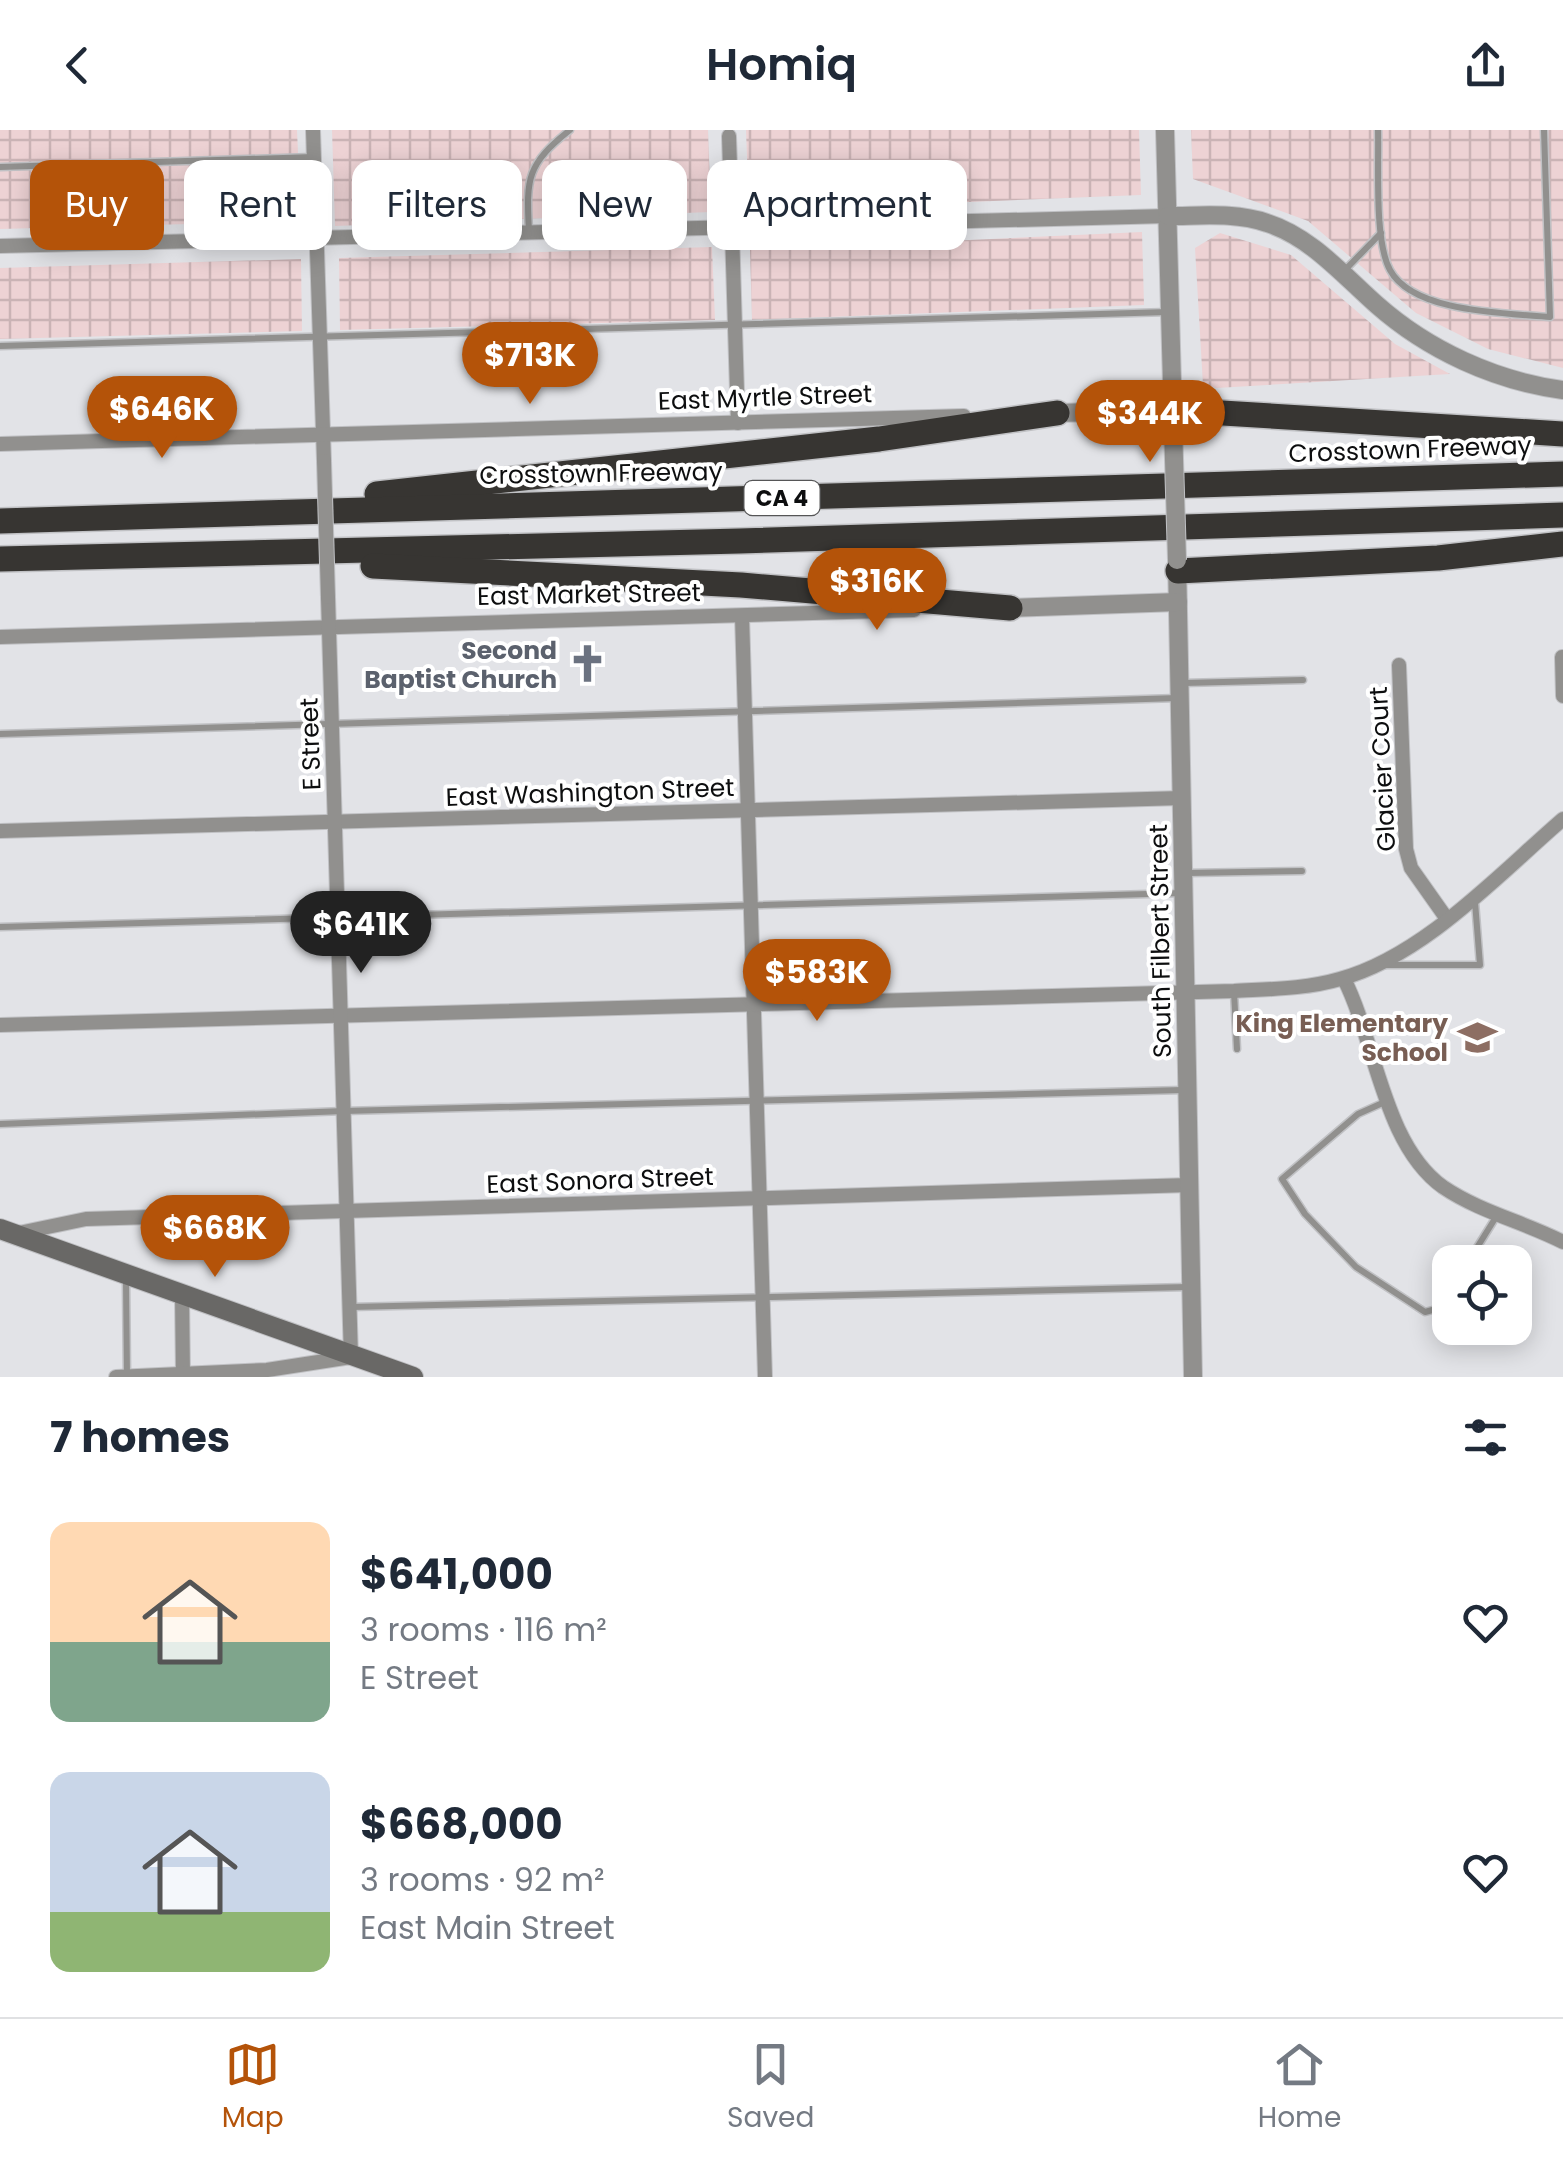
<!DOCTYPE html>
<html lang="en">
<head>
<meta charset="utf-8">
<style>
  body { margin:0; font-family:Poppins,sans-serif; background:#f6f6f7; color:#1f2937; height:100vh; display:flex; flex-direction:column; font-size:38px; white-space:nowrap }
  * { box-sizing:border-box; margin:0 }
  p { font-size:32px; color:#747a83 }
  .icon { flex:none; width:55px; height:55px; fill:none; stroke:currentColor; stroke-width:2; stroke-linecap:round; stroke-linejoin:round }
  .map { position:relative; height:1247px; overflow:hidden }
  .panel { display:flex; flex-direction:column; background:#fff; flex:1 }
  .panel>* { flex:none }
  .guide { position:absolute; left:30px; top:30px; width:1000px; height:90px; display:flex; gap:20px }
  .fabs { position:absolute; left:1432px; top:1115px; display:grid; gap:20px }
  .fabs a { display:grid; place-items:center; width:100px; height:100px; border-radius:20px; background:#fff; box-shadow:0 5px 25px #0003; font-size:50px }
  .price { position:absolute; translate:-50% -85px; padding:0 22px; border-radius:35px; background:#b45309; color:#fff; font-size:32px; line-height:65px; filter:drop-shadow(0 2px 5px #0008) }
  .price::after { content:''; position:absolute; left:50%; top:60px; width:30px; height:22px; margin-left:-15px; background:inherit; clip-path:polygon(0 0,100% 0,50% 100%) }
  .price.current { background:#222; color:#fff }
  ul { padding:0; list-style:none }
  li { display:flex; align-items:center; gap:30px; height:250px; padding:0 50px }
  li span { display:grid; place-items:center; flex:none; width:280px; height:200px; border-radius:20px; color:#555 }
  li>.icon { margin-inline-start:auto }
  span .icon { width:120px; height:120px; fill:#fffc; stroke-width:1 }
  li b { font-size:42px }
  h2 { display:flex; justify-content:space-between; align-items:center; height:120px; padding:0 50px; font-size:42px }
  .pill { padding:0 35px; border-radius:20px; background:#fff; box-shadow:0 5px 25px #0003; font-size:35px; line-height:90px }
  .pill.current { background:#b45309; color:#fff }
  header { display:flex; justify-content:space-between; align-items:center; height:130px; padding:0 50px; background:#fff; font-size:45px; font-weight:600 }
  .tabs { display:flex; justify-content:space-around; align-items:center; height:140px; border-top:2px solid #e0e1e3; background:#fff; font-size:28px; color:#747a83 }
  .tabs a { display:grid; justify-items:center; gap:5px }
  .tabs .current { color:#b45309 }
  .map>svg:first-child { display:block }
</style>
</head>
<body>
<header><svg class="icon" aria-label="back" viewBox="0 0 24 24"><path d="M15 5l-7 7 7 7"/></svg>Homiq<svg class="icon" aria-label="share" viewBox="0 0 24 24"><path d="M12 15V3M7 8l5-5 5 5M5 13v7h14v-7"/></svg></header>
<div class="map">
<svg width="1563" height="1247" viewBox="0 0 1563 1247">
  <defs>
    <pattern id="industrial-grid" width="8" height="8" patternUnits="userSpaceOnUse" patternTransform="scale(2.5)"><rect width="8" height="8" fill="#edd2d4"/><path d="M0 4h8M4 0v8" fill="none" stroke="#cab3b5"/></pattern>
  </defs>
  <rect width="100%" height="100%" fill="#e2e3e7"/>
  <g fill="url(#industrial-grid)">
    <polygon points="0,0 297,0 301,91 0,99"/>
    <polygon points="332,0 708,0 711,82 335,96"/>
    <polygon points="746,0 1139,0 1141,65 749,81"/>
    <polygon points="1191,0 1563,0 1563,238 1488,219 1416,183 1308,91 1193,49"/>
    <polygon points="1142,102 1144,175 752,190 750,120"/>
    <polygon points="1220,103 1291,125 1395,214 1450,244 1217,258 1203,255 1195,118"/>
    <polygon points="712,117 715,190 340,200 339,128"/>
    <polygon points="301,129 302,201 0,209 0,138"/>
  </g>
  <g fill="none" stroke-linecap="round" stroke-linejoin="round">
    <defs>
      <g id="service">
        <path d="M 1378,0 C 1379,34 1374,111 1390,140 C 1413,183 1507,183 1550,187 L 1544,0"/>
        <polyline points="0,37 313,27"/>
        <path d="M 529,101 C 526,48 527,34 570,0"/>
        <polyline points="1343,142 1381,103"/>
        <polyline points="0,216 1168,182"/>
        <polyline points="1184,553 1303,550"/>
        <polyline points="0,604 1178,568"/>
        <polyline points="1188,743 1302,741"/>
        <polyline points="0,797 1183,763"/>
        <polyline points="1386,835 1480,835 1475,772"/>
        <polyline points="1234,862 1237,919"/>
        <polyline points="1387,971 1358,984 1282,1049 1305,1084 1356,1137 1425,1182 1440,1178 1450,1161"/>
        <polyline points="0,994 344,981 1183,960"/>
        <polyline points="1468,1132 1496,1087"/>
        <polyline points="126,1151 127,1247"/>
        <polyline points="351,1177 1188,1157"/>
      </g>
      <g id="minor">
        <polyline points="313,0 324,331"/>
        <polyline points="729,6 738,293"/>
        <polyline points="0,116 1168,86"/>
        <polyline points="0,314 964,286"/>
        <polyline points="742,486 765,1247"/>
        <polyline points="0,507 914,480"/>
        <polyline points="1562,527 1563,566"/>
        <polyline points="1399,535 1406,719 1411,738 1447,789"/>
        <polyline points="0,701 1182,668"/>
        <path d="M 1344,849 C 1376,912 1383,1014 1443,1057 C 1480,1082 1524,1092 1563,1112"/>
        <path d="M 0,895 L 1234,861 C 1269,859 1306,859 1340,849 C 1424,826 1499,744 1563,689"/>
        <polyline points="14,1104 86,1089 1190,1055"/>
        <polyline points="182,1164 183,1247"/>
        <polyline points="116,1247 267,1240 351,1227 328,467"/>
      </g>
      <g id="tertiary">
        <polyline points="1165,0 1173,289"/>
        <path d="M 1168,86 C 1201,86 1235,82 1267,93 C 1311,107 1343,145 1377,175 C 1428,220 1495,251 1563,260"/>
        <polyline points="1057,283 1173,280"/>
        <polyline points="1177,430 1193,1247"/>
        <polyline points="1010,478 1178,472"/>
      </g>
      <polyline id="secondary" points="0,1099 413,1247"/>
      <g id="motorway">
        <polyline points="1173,280 1563,304"/>
        <polyline points="377,364 879,309 1057,283"/>
        <polyline points="0,391 1563,344"/>
        <polyline points="0,429 740,411 1563,385"/>
        <polyline points="373,436 741,455 1010,478"/>
        <polyline points="1178,441 1438,428 1563,414"/>
      </g>
    </defs>
    <use href="#service" stroke="#c0c1c4" stroke-width="9"/>
    <use href="#minor" stroke="#c0c1c4" stroke-width="16"/>
    <use href="#tertiary" stroke="#c0c1c4" stroke-width="20"/>
    <use href="#secondary" stroke="#c0c1c4" stroke-width="22"/>
    <use href="#motorway" stroke="#c0c1c4" stroke-width="28"/>
    <use href="#service" stroke="#91908e" stroke-width="6"/>
    <use href="#minor" stroke="#91908e" stroke-width="14"/>
    <use href="#tertiary" stroke="#91908e" stroke-width="18"/>
    <use href="#secondary" stroke="#696866" stroke-width="20"/>
    <use href="#motorway" stroke="#373532" stroke-width="25"/>
    <defs>
      <polyline id="minor-bridge" points="324,331 328,467"/>
      <polyline id="tertiary-bridge" points="1173,295 1177,430"/>
    </defs>
    <use href="#minor-bridge" stroke="#c0c1c4" stroke-width="16" stroke-linecap="butt"/>
    <use href="#tertiary-bridge" stroke="#c0c1c4" stroke-width="20" stroke-linecap="butt"/>
    <use href="#minor-bridge" stroke="#91908e" stroke-width="14"/>
    <use href="#tertiary-bridge" stroke="#91908e" stroke-width="18"/>
  </g>
  <defs>
    <symbol id="church-bare" viewBox="-9 -9 18 18"><path d="M-1.2-6h2.4v3.5h3.3v2.4h-3.3V6h-2.4V-.1h-3.3v-2.4h3.3Z" fill="#6b7280" stroke="#fff" stroke-width="2.5" paint-order="stroke"/></symbol>
    <symbol id="school-bare" viewBox="-9 -9 18 18"><path d="M0-5L7-2L0 1L-7-2ZM-4 1L0 2.5L4 1V4Q0 6-4 4Z" fill="#8d6e63" stroke="#fff" stroke-width="2.5" paint-order="stroke"/></symbol>
  </defs>
  <g fill-rule="evenodd">
    <use href="#church-bare" x="560" y="506" width="55" height="55"/>
    <use href="#school-bare" x="1450" y="880" width="55" height="55"/>
  </g>
  <g text-anchor="middle" stroke-width="8" stroke-linejoin="round" paint-order="stroke">
    <rect fill="#fff" stroke="#565657" stroke-width="2.5" x="744.5" y="351" width="75" height="34" rx="8"/>
    <g font-size="22" font-weight="bold" fill="#0d0e0f">
      <text x="782" y="376">CA 4</text>
    </g>
    <g font-size="25" fill="#0d0e0f" stroke="#fff">
      <text transform="translate(765 267) rotate(-2)" y="9">East Myrtle Street</text>
      <text transform="translate(1410 319) rotate(-2)" y="9">Crosstown Freeway</text>
      <text transform="translate(601 343) rotate(-1)" y="9">Crosstown Freeway</text>
      <text transform="translate(589 464) rotate(-1)" y="9">East Market Street</text>
      <text transform="translate(310 614) rotate(-92)" y="9">E Street</text>
      <text transform="translate(1382 639) rotate(-93)" y="9">Glacier Court</text>
      <text transform="translate(590 662) rotate(-2)" y="9">East Washington Street</text>
      <text transform="translate(1160 811) rotate(-91)" y="9">South Filbert Street</text>
      <text transform="translate(600 1050) rotate(-2)" y="9">East Sonora Street</text>
    </g>
    <g font-size="25" font-weight="bold" fill="#5b616d" stroke="#fff" text-anchor="end">
      <text x="557" y="529">Second<tspan x="557" dy="29">Baptist Church</tspan></text>
    </g>
    <g font-size="25" font-weight="bold" fill="#785e54" stroke="#fff" text-anchor="end">
      <text x="1448" y="902">King Elementary<tspan x="1448" dy="29">School</tspan></text>
    </g>
  </g>
</svg>
<div class="fabs">
<a><svg class="icon" aria-label="locate" viewBox="0 0 24 24"><circle cx="12" cy="12" r="6"/><path d="M12 2v4M12 18v4M2 12h4M18 12h4"/></svg></a>
</div>
<b class="price" style="left:530px;top:277px">$713K</b>
<b class="price" style="left:162px;top:331px">$646K</b>
<b class="price" style="left:1150px;top:335px">$344K</b>
<b class="price" style="left:877px;top:503px">$316K</b>
<b class="price current" style="left:361px;top:846px">$641K</b>
<b class="price" style="left:817px;top:894px">$583K</b>
<b class="price" style="left:215px;top:1150px">$668K</b>
<div class="guide">
<a class="pill current">Buy</a>
<a class="pill">Rent</a>
<a class="pill">Filters</a>
<a class="pill">New</a>
<a class="pill">Apartment</a>
</div>
</div>
<section class="panel">
<h2>7 homes<svg class="icon" aria-label="filters" viewBox="0 0 24 24"><path d="M4 7h16M4 17h16"/><circle cx="9" cy="7" r="2"/><circle cx="15" cy="17" r="2"/></svg></h2>
<ul>
<li><span style="background:linear-gradient(#ffd9b3 60%,#7fa58c 0)"><svg class="icon" aria-label="home" viewBox="0 0 24 24"><path d="M3 11l9-7 9 7M6 9v11h12V9"/></svg></span><div><b>$641,000</b><p>3 rooms · 116 m²</p><p>E Street</p></div><svg class="icon" aria-label="heart" viewBox="0 0 24 24"><path d="M12 20l-8-8c-3-5 5-10 8-4 3-6 11-1 8 4z"/></svg></li>
<li><span style="background:linear-gradient(#c9d6e8 70%,#8fb573 0)"><svg class="icon" aria-label="home" viewBox="0 0 24 24"><path d="M3 11l9-7 9 7M6 9v11h12V9"/></svg></span><div><b>$668,000</b><p>3 rooms · 92 m²</p><p>East Main Street</p></div><svg class="icon" aria-label="heart" viewBox="0 0 24 24"><path d="M12 20l-8-8c-3-5 5-10 8-4 3-6 11-1 8 4z"/></svg></li>
</ul>
</section>
<nav class="tabs">
<a class="current"><svg class="icon" aria-label="map" viewBox="0 0 24 24"><path d="M3 6l6-2 6 2 6-2v14l-6 2-6-2-6 2zM9 4v14M15 6v14"/></svg>Map</a>
<a><svg class="icon" aria-label="saved" viewBox="0 0 24 24"><path d="M7 4h10v16l-5-4-5 4z"/></svg>Saved</a>
<a><svg class="icon" aria-label="home" viewBox="0 0 24 24"><path d="M3 11l9-7 9 7M6 9v11h12V9"/></svg>Home</a>
</nav>
</body>
</html>
